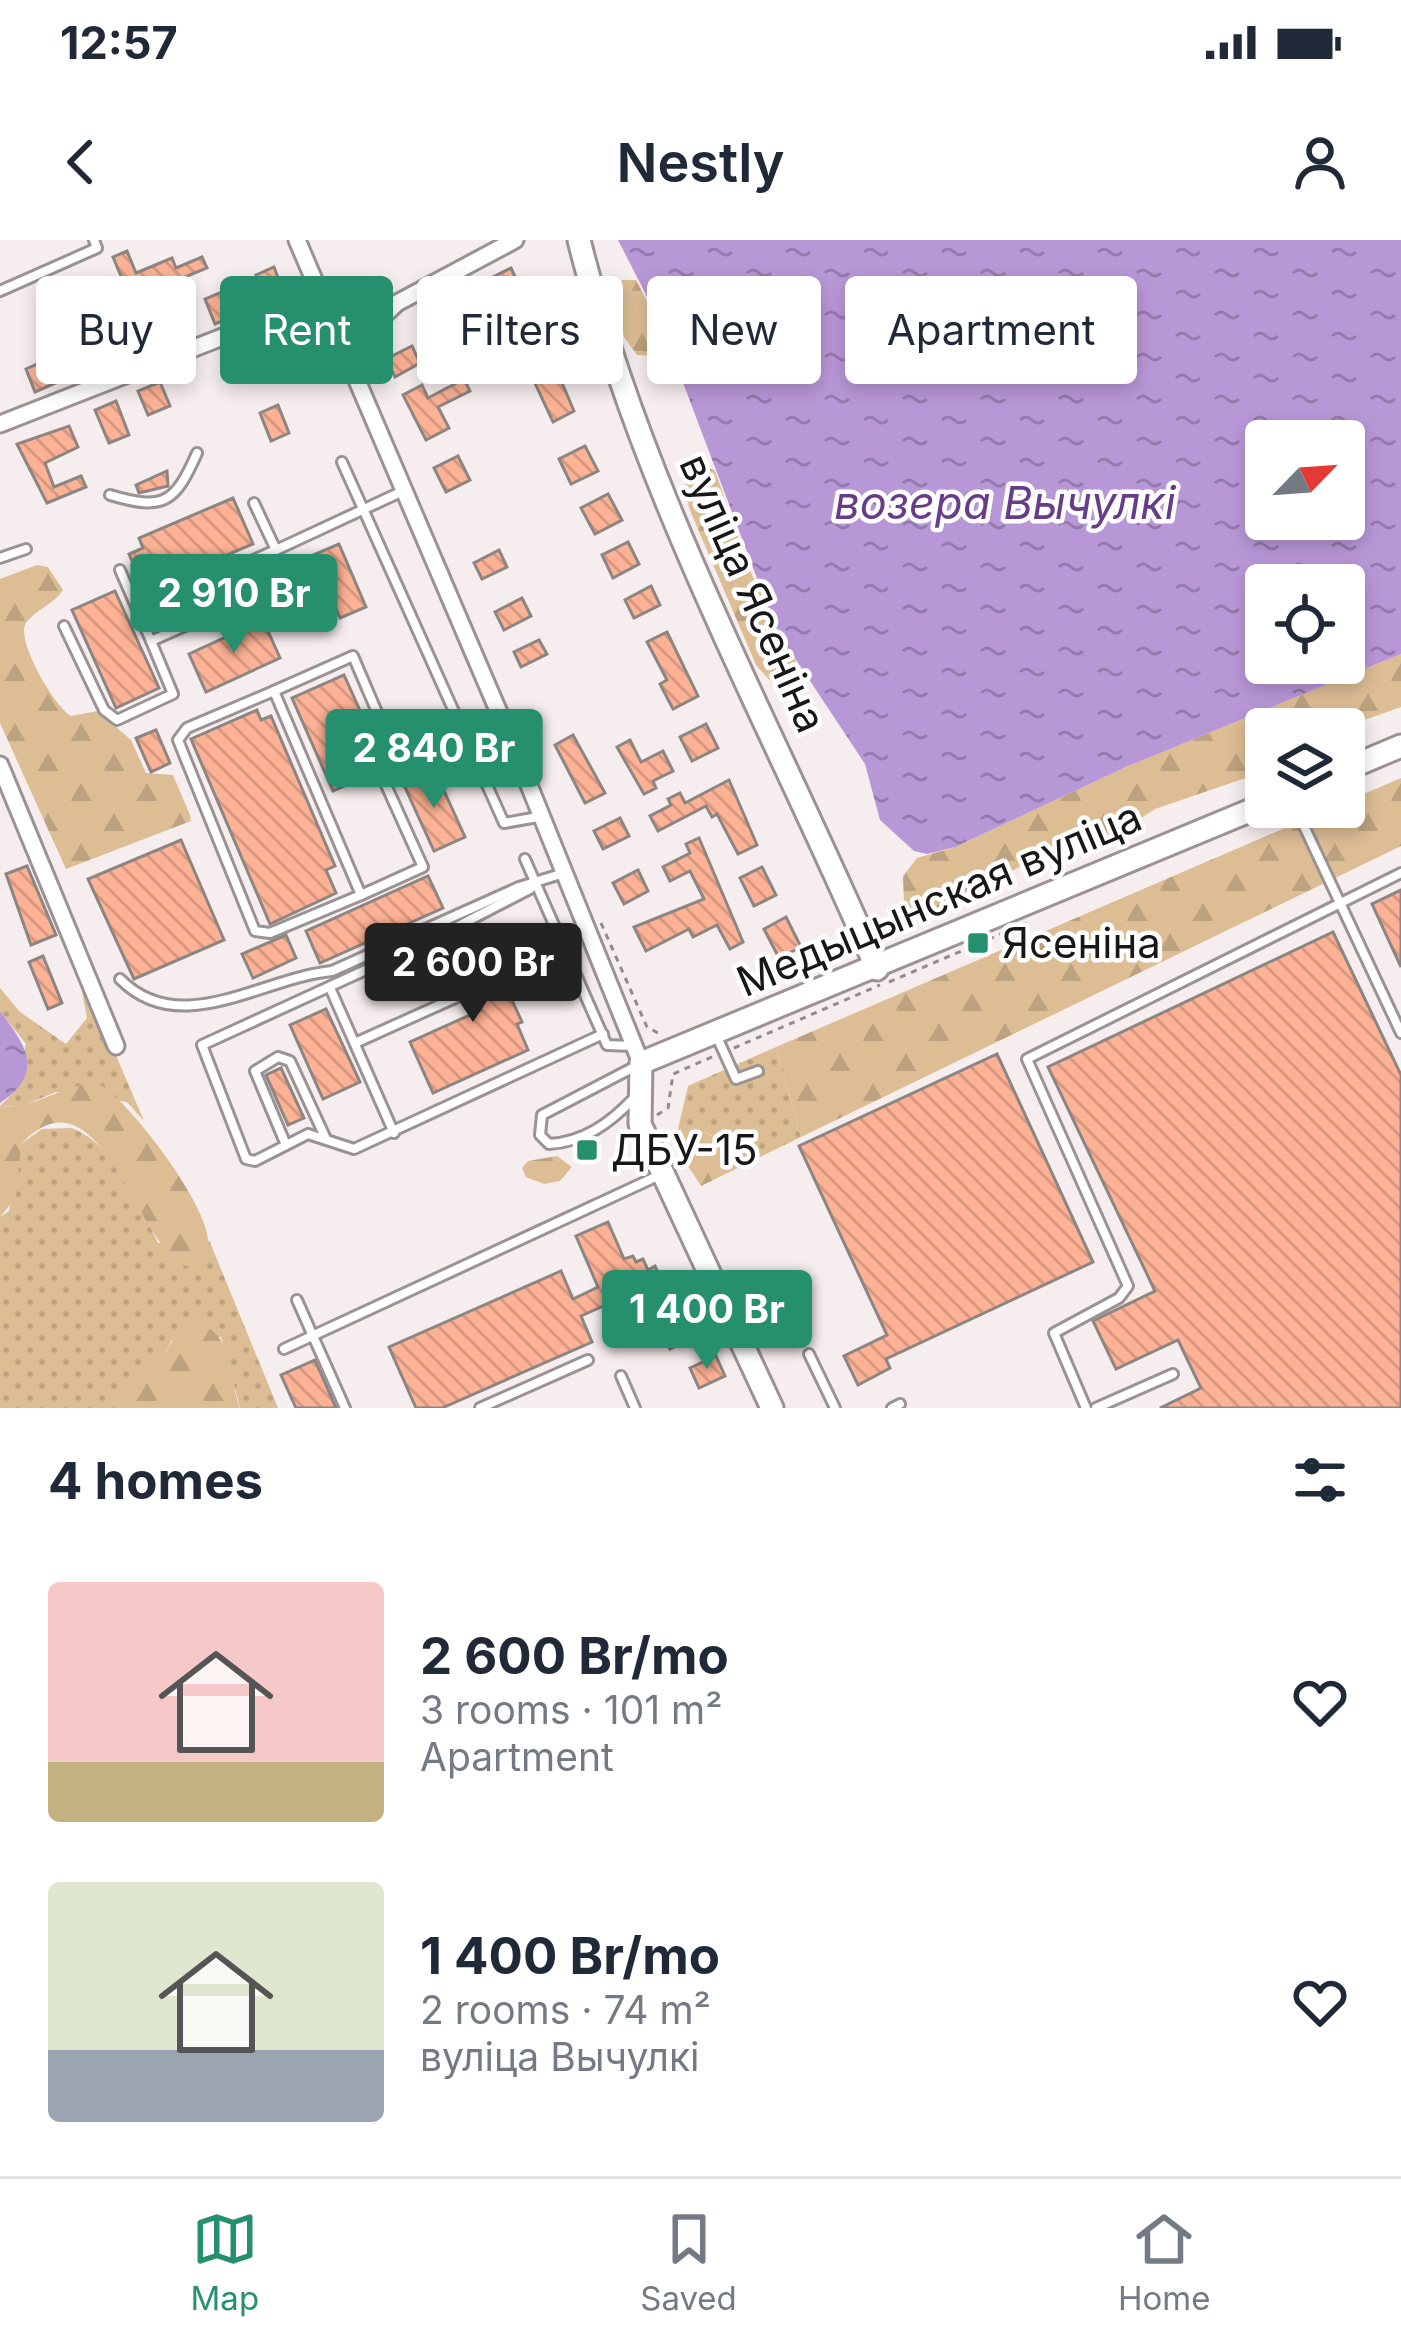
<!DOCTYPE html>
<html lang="en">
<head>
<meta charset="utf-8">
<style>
  body { margin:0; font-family:Inter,sans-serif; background:#f2f2f3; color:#1f2937; height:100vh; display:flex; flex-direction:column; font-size:45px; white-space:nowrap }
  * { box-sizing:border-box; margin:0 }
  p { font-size:39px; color:#747a83 }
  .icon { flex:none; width:66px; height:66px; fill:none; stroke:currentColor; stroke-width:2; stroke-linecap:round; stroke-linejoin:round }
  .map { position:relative; height:1168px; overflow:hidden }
  .side { display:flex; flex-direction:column; background:#fff; flex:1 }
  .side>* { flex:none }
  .top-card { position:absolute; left:36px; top:36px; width:1329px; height:108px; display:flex; gap:24px }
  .needle { width:78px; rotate:65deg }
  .controls { position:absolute; left:1245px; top:180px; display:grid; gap:24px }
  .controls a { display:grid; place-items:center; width:120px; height:120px; border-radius:12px; background:#fff; box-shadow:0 6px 18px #0003; font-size:60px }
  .price { position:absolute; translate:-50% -102px; padding:0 27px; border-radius:12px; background:#26906e; color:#fff; font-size:39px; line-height:78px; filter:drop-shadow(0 3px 6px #0008) }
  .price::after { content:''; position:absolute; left:50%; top:72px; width:36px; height:27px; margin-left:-18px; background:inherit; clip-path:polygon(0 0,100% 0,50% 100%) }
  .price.on { background:#222; color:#fff }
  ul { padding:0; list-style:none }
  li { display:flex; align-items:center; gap:36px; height:300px; padding:0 48px }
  li span { display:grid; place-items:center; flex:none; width:336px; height:240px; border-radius:12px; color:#555 }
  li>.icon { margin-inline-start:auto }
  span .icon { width:144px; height:144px; fill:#fffc; stroke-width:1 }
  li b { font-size:51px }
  h2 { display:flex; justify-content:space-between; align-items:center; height:144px; padding:0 48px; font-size:51px }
  .tag { padding:0 42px; border-radius:12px; background:#fff; box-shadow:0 6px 18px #0003; font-size:42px; line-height:108px }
  .tag.on { background:#26906e; color:#fff }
  .status { display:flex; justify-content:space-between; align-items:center; height:84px; padding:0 60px; background:#fff; direction:ltr }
  .status svg { height:33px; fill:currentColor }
  header { display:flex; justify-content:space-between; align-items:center; height:156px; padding:0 48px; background:#fff; font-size:54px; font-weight:600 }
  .tab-bar { display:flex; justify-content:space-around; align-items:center; height:168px; border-top:3px solid #e0e1e3; background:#fff; font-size:33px; color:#747a83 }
  .tab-bar a { display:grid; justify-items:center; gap:6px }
  .tab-bar .on { color:#26906e }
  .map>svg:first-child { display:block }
</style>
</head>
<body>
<div class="status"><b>12:57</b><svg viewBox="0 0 49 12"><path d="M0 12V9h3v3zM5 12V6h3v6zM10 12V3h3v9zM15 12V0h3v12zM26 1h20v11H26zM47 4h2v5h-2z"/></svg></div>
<header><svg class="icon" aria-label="back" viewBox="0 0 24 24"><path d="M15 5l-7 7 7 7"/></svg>Nestly<svg class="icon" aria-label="person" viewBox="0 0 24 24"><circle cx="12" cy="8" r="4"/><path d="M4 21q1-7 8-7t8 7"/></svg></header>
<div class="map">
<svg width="1401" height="1168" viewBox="0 0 1401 1168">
  <defs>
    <pattern id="grass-dots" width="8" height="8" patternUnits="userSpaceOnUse" patternTransform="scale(3)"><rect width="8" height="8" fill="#ddbd94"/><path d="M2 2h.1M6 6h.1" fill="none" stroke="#bda27f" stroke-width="1.8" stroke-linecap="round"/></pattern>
    <pattern id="forest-firs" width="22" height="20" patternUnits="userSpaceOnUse" patternTransform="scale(3)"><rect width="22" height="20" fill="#ddbd94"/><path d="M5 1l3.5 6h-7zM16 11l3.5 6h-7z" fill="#bda27f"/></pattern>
    <pattern id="water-ripples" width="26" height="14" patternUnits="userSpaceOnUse" patternTransform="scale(3)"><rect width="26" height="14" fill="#b897d7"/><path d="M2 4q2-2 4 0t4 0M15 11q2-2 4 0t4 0" fill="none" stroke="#957aad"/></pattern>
    <pattern id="building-back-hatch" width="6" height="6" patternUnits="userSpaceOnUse" patternTransform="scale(3)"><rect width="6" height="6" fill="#fdb295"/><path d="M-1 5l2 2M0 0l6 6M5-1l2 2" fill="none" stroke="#d89880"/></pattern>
  </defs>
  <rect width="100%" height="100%" fill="#f6edee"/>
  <g fill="url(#grass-dots)">
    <polygon points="77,724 144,881 127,862 56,852 22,866 0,866 13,853 26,804 0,771 0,748 20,772 66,804 87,778"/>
    <path d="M 776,807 L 801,897 L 750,922 C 731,904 704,886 678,889 L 688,846 Z"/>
    <path d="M 72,888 C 115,905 140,963 158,1003 L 206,1013 L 209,1000 L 278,1168 L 240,1168 L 221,1097 L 172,1100 L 165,1114 L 134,1133 L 118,1168 L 0,1168 L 0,977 L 9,971 L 21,904 L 42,889 Z"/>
  </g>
  <g fill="url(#forest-firs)">
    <polygon points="622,40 636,40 668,102 656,116 637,115 624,97 613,52"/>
    <polygon points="707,227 715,231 752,335 801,431 789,444 773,444 756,425 689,268 684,237"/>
    <path d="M 37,325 L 48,327 L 63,350 C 54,364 35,370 26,383 C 15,400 55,467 71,476 L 98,471 L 131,500 L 146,533 L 173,535 L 190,575 L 191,581 L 66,629 L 0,483 L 0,339 Z"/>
    <polygon points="1401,414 1401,467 1339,489 1266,489 1266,531 1155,569 1109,599 1021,626 939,673 918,674 904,663 903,636 917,618 955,607 1126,527"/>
    <polygon points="1401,538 1401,606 801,897 776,807"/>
    <path d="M 97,843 C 129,859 214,972 208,1006 C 206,1017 199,1022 190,1027 C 138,1018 103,818 21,904 L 16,957 L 0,977 L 0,866 C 35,870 62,844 97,843 Z"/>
    <polygon points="693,887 735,907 750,922 701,946 673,903 678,889"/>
    <polygon points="557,916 572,927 560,941 544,944 526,937 522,928 528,921"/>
    <path d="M 194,1082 C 235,1092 228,1135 240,1168 L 118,1168 L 133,1133 L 165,1114 L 179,1089 Z"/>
  </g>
  <g fill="url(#water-ripples)" fill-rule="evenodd">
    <path d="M 618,0 L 1401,0 L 1401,414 L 1126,527 L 955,607 L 927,614 L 914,611 L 880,580 L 865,524 L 777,391 L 660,82 ZM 1266,201 L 1344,201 L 1344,279 L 1266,279 ZM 1266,345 L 1344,345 L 1344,423 L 1266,423 Z"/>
    <path d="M 0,771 C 24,803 47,832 0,863 Z"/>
  </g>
  <g fill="url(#building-back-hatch)" stroke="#8c8582" stroke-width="3">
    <polygon points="127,11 136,33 172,18 176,28 202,17 207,28 138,56 147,81 177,69 186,92 136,110 133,103 91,120 86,107 127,90 120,71 64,91 59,78 128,53 113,17"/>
    <polygon points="274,27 283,51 265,58 256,35"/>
    <polygon points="511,28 518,43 494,55 487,40"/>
    <polygon points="224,51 234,76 215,84 205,59"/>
    <polygon points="531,70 574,171 553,182 507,83"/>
    <polygon points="485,96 499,124 478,135 463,107"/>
    <polygon points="257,102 268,129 245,139 234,112"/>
    <polygon points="412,106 420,123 395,137 386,119"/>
    <polygon points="64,112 74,135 35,152 26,129"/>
    <polygon points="464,139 470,151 438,167 449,188 426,200 403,155 422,145 428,158"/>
    <polygon points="160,142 170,166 148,175 138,151"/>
    <polygon points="116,161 129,195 109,203 95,170"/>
    <polygon points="278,165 289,193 271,201 260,173"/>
    <polygon points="69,186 78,207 45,223 54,247 81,236 86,247 47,263 17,204"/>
    <polygon points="585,206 598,231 571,244 559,219"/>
    <polygon points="458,216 470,240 446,252 434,228"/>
    <polygon points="167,231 168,246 139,253 136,245"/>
    <polygon points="608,254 622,280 595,294 581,268"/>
    <polygon points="233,258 253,304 191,330 200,352 154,371 129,314 143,308 139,298"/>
    <polygon points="628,302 639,324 613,338 602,315"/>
    <polygon points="339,304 366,367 340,378 313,315"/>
    <polygon points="499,310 507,327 482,339 474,323"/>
    <polygon points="651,346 660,365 634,378 625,360"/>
    <polygon points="115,351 159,448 116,468 72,370"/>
    <polygon points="522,358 531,376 504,390 495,372"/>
    <polygon points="263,380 280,418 206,452 189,414"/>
    <polygon points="667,392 698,456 673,469 660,444 667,440 647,402"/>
    <polygon points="539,400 547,414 521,427 514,412"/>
    <polygon points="344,435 376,506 370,509 380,530 333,551 292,458"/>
    <polygon points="257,470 261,480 271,476 335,626 326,630 336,653 270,684 191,499"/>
    <polygon points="706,484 718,508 692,521 680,497"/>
    <polygon points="156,490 170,523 151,532 136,498"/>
    <polygon points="573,495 605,553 585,563 555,505"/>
    <polygon points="630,500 641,522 663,511 673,531 653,541 656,548 644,554 617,507"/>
    <polygon points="435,531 465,597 434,611 404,545"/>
    <polygon points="729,540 757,605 738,614 717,574 712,577 706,566 658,591 650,576 671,565 668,559 680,553 685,563"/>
    <polygon points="620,578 629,596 603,609 594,591"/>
    <polygon points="699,598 743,702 730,709 717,685 693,697 689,689 646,711 634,687 704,659 690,631 670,641 663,627 690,613 686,604"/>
    <polygon points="181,600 224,700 134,739 88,639"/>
    <polygon points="27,626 56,695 31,705 6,634"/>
    <polygon points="762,627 776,655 754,666 740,638"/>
    <polygon points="638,630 648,651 624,664 613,643"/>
    <polygon points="428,636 443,668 320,723 306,691"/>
    <polygon points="1401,650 1401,727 1372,664"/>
    <polygon points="786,677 801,707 779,718 764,689"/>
    <polygon points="481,692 522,782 517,784 528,810 433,853 410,802 481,770 452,705"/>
    <polygon points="1333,692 1401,835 1401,1168 1160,1168 1201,1148 1178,1100 1116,1129 1093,1081 1155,1051 1048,827"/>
    <polygon points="286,695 296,718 253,738 242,714"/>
    <polygon points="43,716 62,763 48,769 29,722"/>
    <polygon points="326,769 360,842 323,859 290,785"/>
    <polygon points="997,814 1093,1022 886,1119 890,1128 858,1145 844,1116 887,1095 799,906"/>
    <polygon points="281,828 304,878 288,885 266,835"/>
    <polygon points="608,982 624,1019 633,1016 636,1022 643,1019 648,1030 655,1026 680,1082 691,1076 700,1094 670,1109 658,1085 647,1090 631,1054 581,1076 592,1102 442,1168 416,1168 389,1107 561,1031 573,1059 598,1047 576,996"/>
    <polygon points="716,1116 725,1136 699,1148 690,1128"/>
    <polygon points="315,1120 336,1168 296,1168 281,1135"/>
  </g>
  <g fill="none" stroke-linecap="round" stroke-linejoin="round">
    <defs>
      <g id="lane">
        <polyline points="0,51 97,8 94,0"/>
        <polyline points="342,222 504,583 538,577"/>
        <path d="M 110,255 C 164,271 175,263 197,213"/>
        <polyline points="254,263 276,310 403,251"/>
        <polyline points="0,318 26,309"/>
        <polyline points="120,330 151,401"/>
        <polyline points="64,386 104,470 117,480 173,454 151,401 223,369 224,333 276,310"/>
        <polyline points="274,451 187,488 178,500 255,691 270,693 361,655"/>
        <polyline points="397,519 386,545 423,627 361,655 274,451 353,416 397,519 462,487"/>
        <polyline points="1295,567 1401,793"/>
        <polyline points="525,619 607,805 631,806"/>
        <polyline points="429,701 202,805 246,919 255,921 308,894 354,909 603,794"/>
        <path d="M 120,739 C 180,800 261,738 332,731 L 519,647 L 564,633"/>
        <polyline points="331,750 394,893"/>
        <polyline points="717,797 736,839 758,831"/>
        <polyline points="355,803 455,758 429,701 530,649"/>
        <path d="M 633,859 C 610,883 584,902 549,904 L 540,895 L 542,875 L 640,824"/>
        <polyline points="286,905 255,831 278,817 290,821 326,899"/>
        <polyline points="297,1060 345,1168"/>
        <polyline points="284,1109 662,934"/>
        <polyline points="809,1114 835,1168"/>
        <polyline points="621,1136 635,1168"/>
        <polyline points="480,1168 588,1120"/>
        <polyline points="892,1168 900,1164"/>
        <polyline points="1086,1168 1054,1093 1119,1058 1128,1046 1027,819 1401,633"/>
        <polyline points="1096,1168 1173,1134"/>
      </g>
      <g id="street">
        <polyline points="297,0 512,503 641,823"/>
        <polyline points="344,112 397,63 515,0"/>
        <polyline points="0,184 322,58"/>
        <polyline points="0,525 116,806"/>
      </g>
      <g id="secondary">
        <path d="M 579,0 C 642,255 774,489 877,729"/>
        <polyline points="1344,530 1401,506"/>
        <polyline points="772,1168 640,884 641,823 1266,564"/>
      </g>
    </defs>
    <use href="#lane" stroke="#9a9293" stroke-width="14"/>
    <use href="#street" stroke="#9a9293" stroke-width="21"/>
    <use href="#secondary" stroke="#9a9293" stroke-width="27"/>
    <g stroke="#918b8c" stroke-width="3" stroke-dasharray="6 6" stroke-linecap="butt">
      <polyline points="601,683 647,787 660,794"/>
      <polyline points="833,724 845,701"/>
      <polyline points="889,742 1029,682"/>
      <polyline points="734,808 880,745"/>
      <polyline points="657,875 668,868 673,834 714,816"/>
    </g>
    <use href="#lane" stroke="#fff" stroke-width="8"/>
    <use href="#street" stroke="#fff" stroke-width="15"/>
    <use href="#secondary" stroke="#fff" stroke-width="21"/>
  </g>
  <g fill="#26906e" stroke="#fff" stroke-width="4.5">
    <rect x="966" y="691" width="24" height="24" rx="6"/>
    <rect x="575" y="898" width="24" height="24" rx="6"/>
  </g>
  <g text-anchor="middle" stroke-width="9" stroke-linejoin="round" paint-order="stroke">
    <g font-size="42" fill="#191617" stroke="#fff">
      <text transform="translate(753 353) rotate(66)" y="15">вуліца Ясеніна</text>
      <text transform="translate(939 659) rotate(-23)" y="15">Медыцынская вуліца</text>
    </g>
    <g font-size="42" fill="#191617" stroke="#fff" text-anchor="start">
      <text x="1002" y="718">Ясеніна</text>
      <text x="611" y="925">ДБУ-15</text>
    </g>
    <g font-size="45" font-style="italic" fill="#673c89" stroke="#fff">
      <text x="1005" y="279">возера Вычулкі</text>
    </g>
  </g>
</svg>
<div class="controls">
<a><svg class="needle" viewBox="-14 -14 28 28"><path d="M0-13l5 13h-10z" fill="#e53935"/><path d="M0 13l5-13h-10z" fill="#747a83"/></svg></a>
<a><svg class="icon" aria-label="locate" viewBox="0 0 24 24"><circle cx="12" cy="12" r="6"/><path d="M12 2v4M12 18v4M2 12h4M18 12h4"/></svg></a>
<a><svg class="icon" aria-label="layers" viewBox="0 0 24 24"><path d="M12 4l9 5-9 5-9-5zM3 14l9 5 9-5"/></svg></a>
</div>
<b class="price" style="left:234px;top:416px">2 910 Br</b>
<b class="price" style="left:434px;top:571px">2 840 Br</b>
<b class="price on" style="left:473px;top:785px">2 600 Br</b>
<b class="price" style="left:707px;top:1132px">1 400 Br</b>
<div class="top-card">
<a class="tag">Buy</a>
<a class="tag on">Rent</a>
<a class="tag">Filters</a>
<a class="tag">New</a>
<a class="tag">Apartment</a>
</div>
</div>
<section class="side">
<h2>4 homes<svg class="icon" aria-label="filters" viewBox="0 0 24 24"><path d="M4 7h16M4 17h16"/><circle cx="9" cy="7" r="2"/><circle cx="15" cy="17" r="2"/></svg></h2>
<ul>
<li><span style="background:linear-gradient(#f6c9c9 75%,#c2b280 0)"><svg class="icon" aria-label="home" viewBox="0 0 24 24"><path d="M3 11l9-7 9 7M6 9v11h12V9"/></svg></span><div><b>2 600 Br/mo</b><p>3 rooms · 101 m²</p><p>Apartment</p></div><svg class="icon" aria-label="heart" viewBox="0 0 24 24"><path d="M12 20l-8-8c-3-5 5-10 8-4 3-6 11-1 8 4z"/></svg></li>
<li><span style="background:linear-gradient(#dfe7d0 70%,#9aa5b1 0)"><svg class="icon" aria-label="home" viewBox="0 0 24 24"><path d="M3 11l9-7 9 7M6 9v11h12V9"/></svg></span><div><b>1 400 Br/mo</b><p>2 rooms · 74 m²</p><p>вуліца Вычулкі</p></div><svg class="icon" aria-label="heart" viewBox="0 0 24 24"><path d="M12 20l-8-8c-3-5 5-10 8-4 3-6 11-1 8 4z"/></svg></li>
</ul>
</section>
<nav class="tab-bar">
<a class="on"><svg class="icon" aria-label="map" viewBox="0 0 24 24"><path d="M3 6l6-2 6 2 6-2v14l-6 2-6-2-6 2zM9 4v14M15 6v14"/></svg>Map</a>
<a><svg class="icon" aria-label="saved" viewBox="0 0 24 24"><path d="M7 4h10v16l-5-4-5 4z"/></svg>Saved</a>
<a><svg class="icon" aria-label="home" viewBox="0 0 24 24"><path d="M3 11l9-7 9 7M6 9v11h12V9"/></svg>Home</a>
</nav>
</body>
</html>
